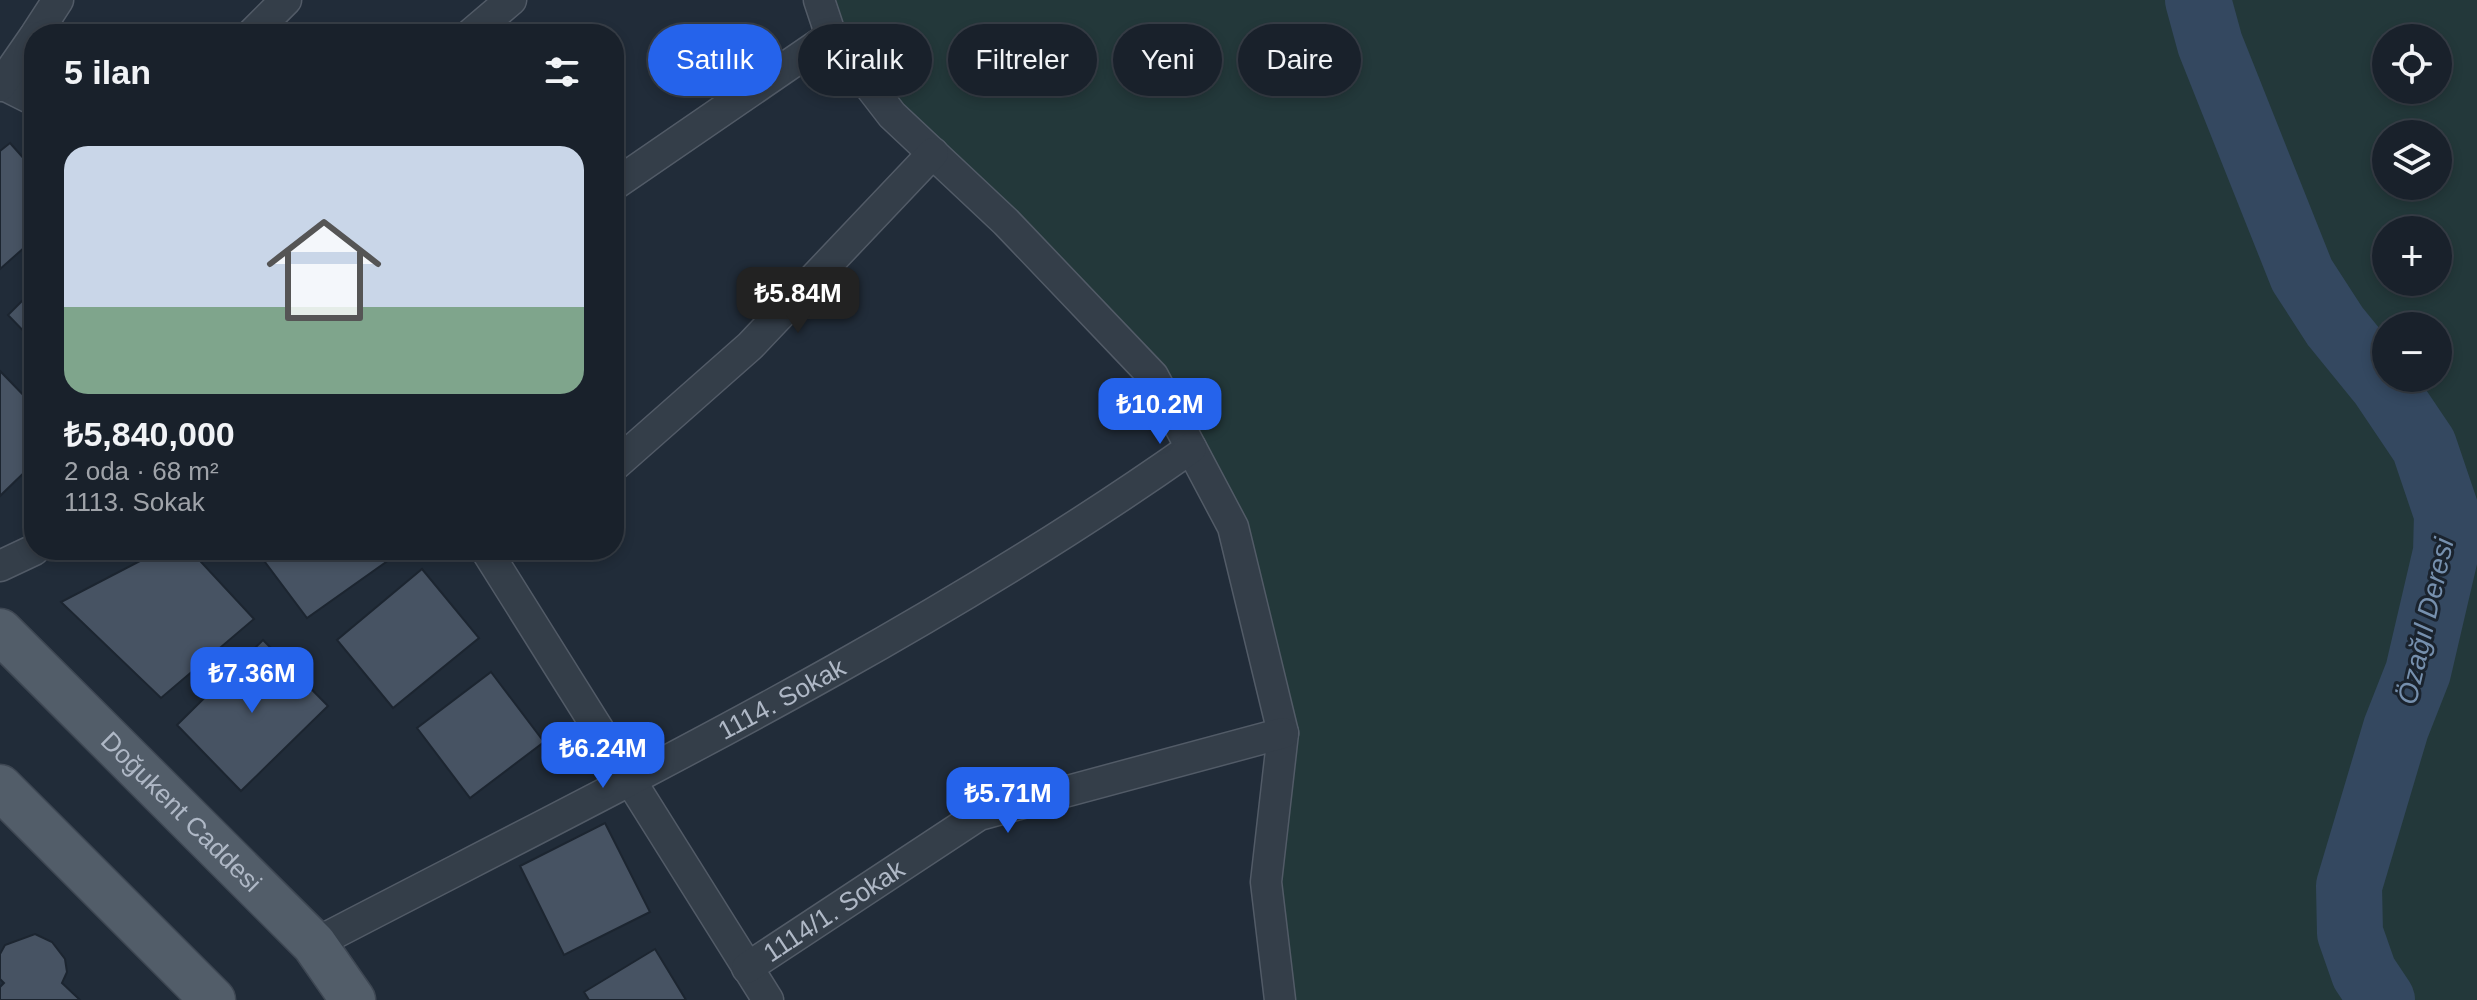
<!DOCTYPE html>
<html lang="tr">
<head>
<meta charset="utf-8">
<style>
  body { margin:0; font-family:Helvetica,sans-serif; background:#262e37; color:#f1f3f6; height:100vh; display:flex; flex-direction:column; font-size:30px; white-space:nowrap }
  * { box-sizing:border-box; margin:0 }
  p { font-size:26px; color:#9fa3a9 }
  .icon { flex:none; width:44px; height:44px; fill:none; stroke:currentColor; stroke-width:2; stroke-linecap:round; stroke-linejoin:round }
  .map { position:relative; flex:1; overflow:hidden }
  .side { position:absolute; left:24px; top:24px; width:600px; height:536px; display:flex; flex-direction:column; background:#19212b; border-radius:32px; box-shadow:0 4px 12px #0003,0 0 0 2px #373e47 }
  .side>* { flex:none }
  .banner { position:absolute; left:648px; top:24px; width:760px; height:72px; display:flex; gap:16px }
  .controls { position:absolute; left:2372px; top:24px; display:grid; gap:16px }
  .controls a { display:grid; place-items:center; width:80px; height:80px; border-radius:50%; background:#19212b; box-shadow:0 4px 12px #0003,0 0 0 2px #373e47; font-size:40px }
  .price { position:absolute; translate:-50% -68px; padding:0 18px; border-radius:16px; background:#2563eb; color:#fff; font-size:26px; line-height:52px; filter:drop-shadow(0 2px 4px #0008) }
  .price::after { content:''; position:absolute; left:50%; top:48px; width:24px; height:18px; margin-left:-12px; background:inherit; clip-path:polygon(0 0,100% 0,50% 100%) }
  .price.current { background:#222; color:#fff }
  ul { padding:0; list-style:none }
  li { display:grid; align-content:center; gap:16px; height:424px; padding:0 40px }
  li+li { border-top:2px solid #373e47 }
  li span { display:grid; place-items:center; height:248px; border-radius:24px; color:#555 }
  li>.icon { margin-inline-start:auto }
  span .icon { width:144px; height:144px; fill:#fffc; stroke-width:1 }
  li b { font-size:34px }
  h2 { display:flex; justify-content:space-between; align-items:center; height:96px; padding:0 40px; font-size:34px }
  .tag { padding:0 28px; border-radius:36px; background:#19212b; box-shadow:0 4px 12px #0003,0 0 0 2px #373e47; font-size:28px; line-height:72px }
  .tag.current { background:#2563eb; color:#fff }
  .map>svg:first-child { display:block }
</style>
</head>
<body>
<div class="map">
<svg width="2477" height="1000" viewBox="0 0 2477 1000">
  <rect width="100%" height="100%" fill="#212c39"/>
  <path fill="#23383a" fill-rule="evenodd" d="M 819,0 L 2477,0 L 2477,1000 L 1280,1000 L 1266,882 L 1283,733 L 1233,527 L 1153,376 L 892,115 ZM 2386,38 L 2438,38 L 2438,90 L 2386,90 ZM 2386,134 L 2438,134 L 2438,186 L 2386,186 ZM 2386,230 L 2438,230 L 2438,282 L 2386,282 ZM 2386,326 L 2438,326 L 2438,378 L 2386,378 Z"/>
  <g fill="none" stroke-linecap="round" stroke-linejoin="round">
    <polyline stroke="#344860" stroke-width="66" points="2198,0 2210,44 2302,275 2335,326 2383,385 2424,446 2447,514 2446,552 2418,672 2396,728 2349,886 2350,933 2364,973 2382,1000"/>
  </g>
  <g fill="#475363" stroke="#1c2530" stroke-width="2">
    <polygon points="10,143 34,170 34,239 0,269 0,151"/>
    <polygon points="34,289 34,342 8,315"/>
    <polygon points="0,371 34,406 34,463 0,496"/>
    <polygon points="161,550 190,550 254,619 161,698 61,602"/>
    <polygon points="256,550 403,550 307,618"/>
    <polygon points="422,569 479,638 393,708 337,640"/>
    <polygon points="263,640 328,706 241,791 177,725"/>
    <polygon points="491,672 544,742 470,798 417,728"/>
    <polygon points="605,823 650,912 564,955 520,866"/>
    <polygon points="35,934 52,942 65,959 67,972 62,983 80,1000 0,1000 0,987 4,983 0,979 0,954 5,945"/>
    <polygon points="655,949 686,1000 589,1000 584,992"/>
  </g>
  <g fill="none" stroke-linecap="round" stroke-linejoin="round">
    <defs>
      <g id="minor">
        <polyline points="819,0 831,36 892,115 1006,222 1153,376 1233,527 1283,733 1266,882 1280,1000"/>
        <polyline points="36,34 58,0"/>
        <polyline points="252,34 286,0"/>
        <polyline points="471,34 511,0"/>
        <polyline points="0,83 34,100"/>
        <polyline points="0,86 34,37"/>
        <polyline points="614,185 831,36"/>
        <polyline points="614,466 750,346 933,153"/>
        <polyline points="486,550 768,1000"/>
        <polyline points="0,566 34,550"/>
        <path id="s1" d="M 314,944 C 611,789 916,642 1191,448"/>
        <path id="s2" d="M 747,968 L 979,815 L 1283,733"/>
      </g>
      <g id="primary">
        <path id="s3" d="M 0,631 L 314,944 L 353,1000"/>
        <polyline points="0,787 213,1000"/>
      </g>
    </defs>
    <use href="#minor" stroke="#525b67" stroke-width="33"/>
    <use href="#primary" stroke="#3e4753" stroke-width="47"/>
    <use href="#minor" stroke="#343e49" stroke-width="30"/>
    <use href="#primary" stroke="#525d69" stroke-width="44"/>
  </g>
  <g text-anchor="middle" stroke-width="6" stroke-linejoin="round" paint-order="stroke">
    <g font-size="26" fill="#afb8c6" stroke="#1a232e">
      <text dy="9" stroke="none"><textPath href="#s1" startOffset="528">1114. Sokak</textPath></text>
      <text dy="9" stroke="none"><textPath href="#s3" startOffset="256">Doğukent Caddesi</textPath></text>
      <text dy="9" stroke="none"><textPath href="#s2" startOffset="104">1114/1. Sokak</textPath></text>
    </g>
    <g font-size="28" font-style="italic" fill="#7690ae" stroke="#1a232e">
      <text transform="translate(2425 621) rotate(-77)" y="10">Özağıl Deresi</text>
    </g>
  </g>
</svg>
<div class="controls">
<a><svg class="icon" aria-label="locate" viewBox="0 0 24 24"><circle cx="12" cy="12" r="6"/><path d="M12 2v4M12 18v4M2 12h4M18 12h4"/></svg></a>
<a><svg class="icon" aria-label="layers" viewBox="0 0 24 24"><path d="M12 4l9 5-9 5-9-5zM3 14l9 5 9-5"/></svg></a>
<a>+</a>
<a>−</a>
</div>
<b class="price current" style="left:798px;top:335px">₺5.84M</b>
<b class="price" style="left:1160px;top:446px">₺10.2M</b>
<b class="price" style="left:252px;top:715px">₺7.36M</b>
<b class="price" style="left:603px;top:790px">₺6.24M</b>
<b class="price" style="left:1008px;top:835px">₺5.71M</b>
<div class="banner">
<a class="tag current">Satılık</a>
<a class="tag">Kiralık</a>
<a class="tag">Filtreler</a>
<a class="tag">Yeni</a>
<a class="tag">Daire</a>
</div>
<section class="side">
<h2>5 ilan<svg class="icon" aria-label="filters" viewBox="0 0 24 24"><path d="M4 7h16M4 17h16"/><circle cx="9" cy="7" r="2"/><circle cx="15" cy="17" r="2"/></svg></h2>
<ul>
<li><span style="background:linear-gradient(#c9d6e8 65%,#7fa58c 0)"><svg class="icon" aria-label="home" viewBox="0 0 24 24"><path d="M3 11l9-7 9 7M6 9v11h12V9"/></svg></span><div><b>₺5,840,000</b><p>2 oda · 68 m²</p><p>1113. Sokak</p></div></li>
</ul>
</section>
</div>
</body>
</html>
